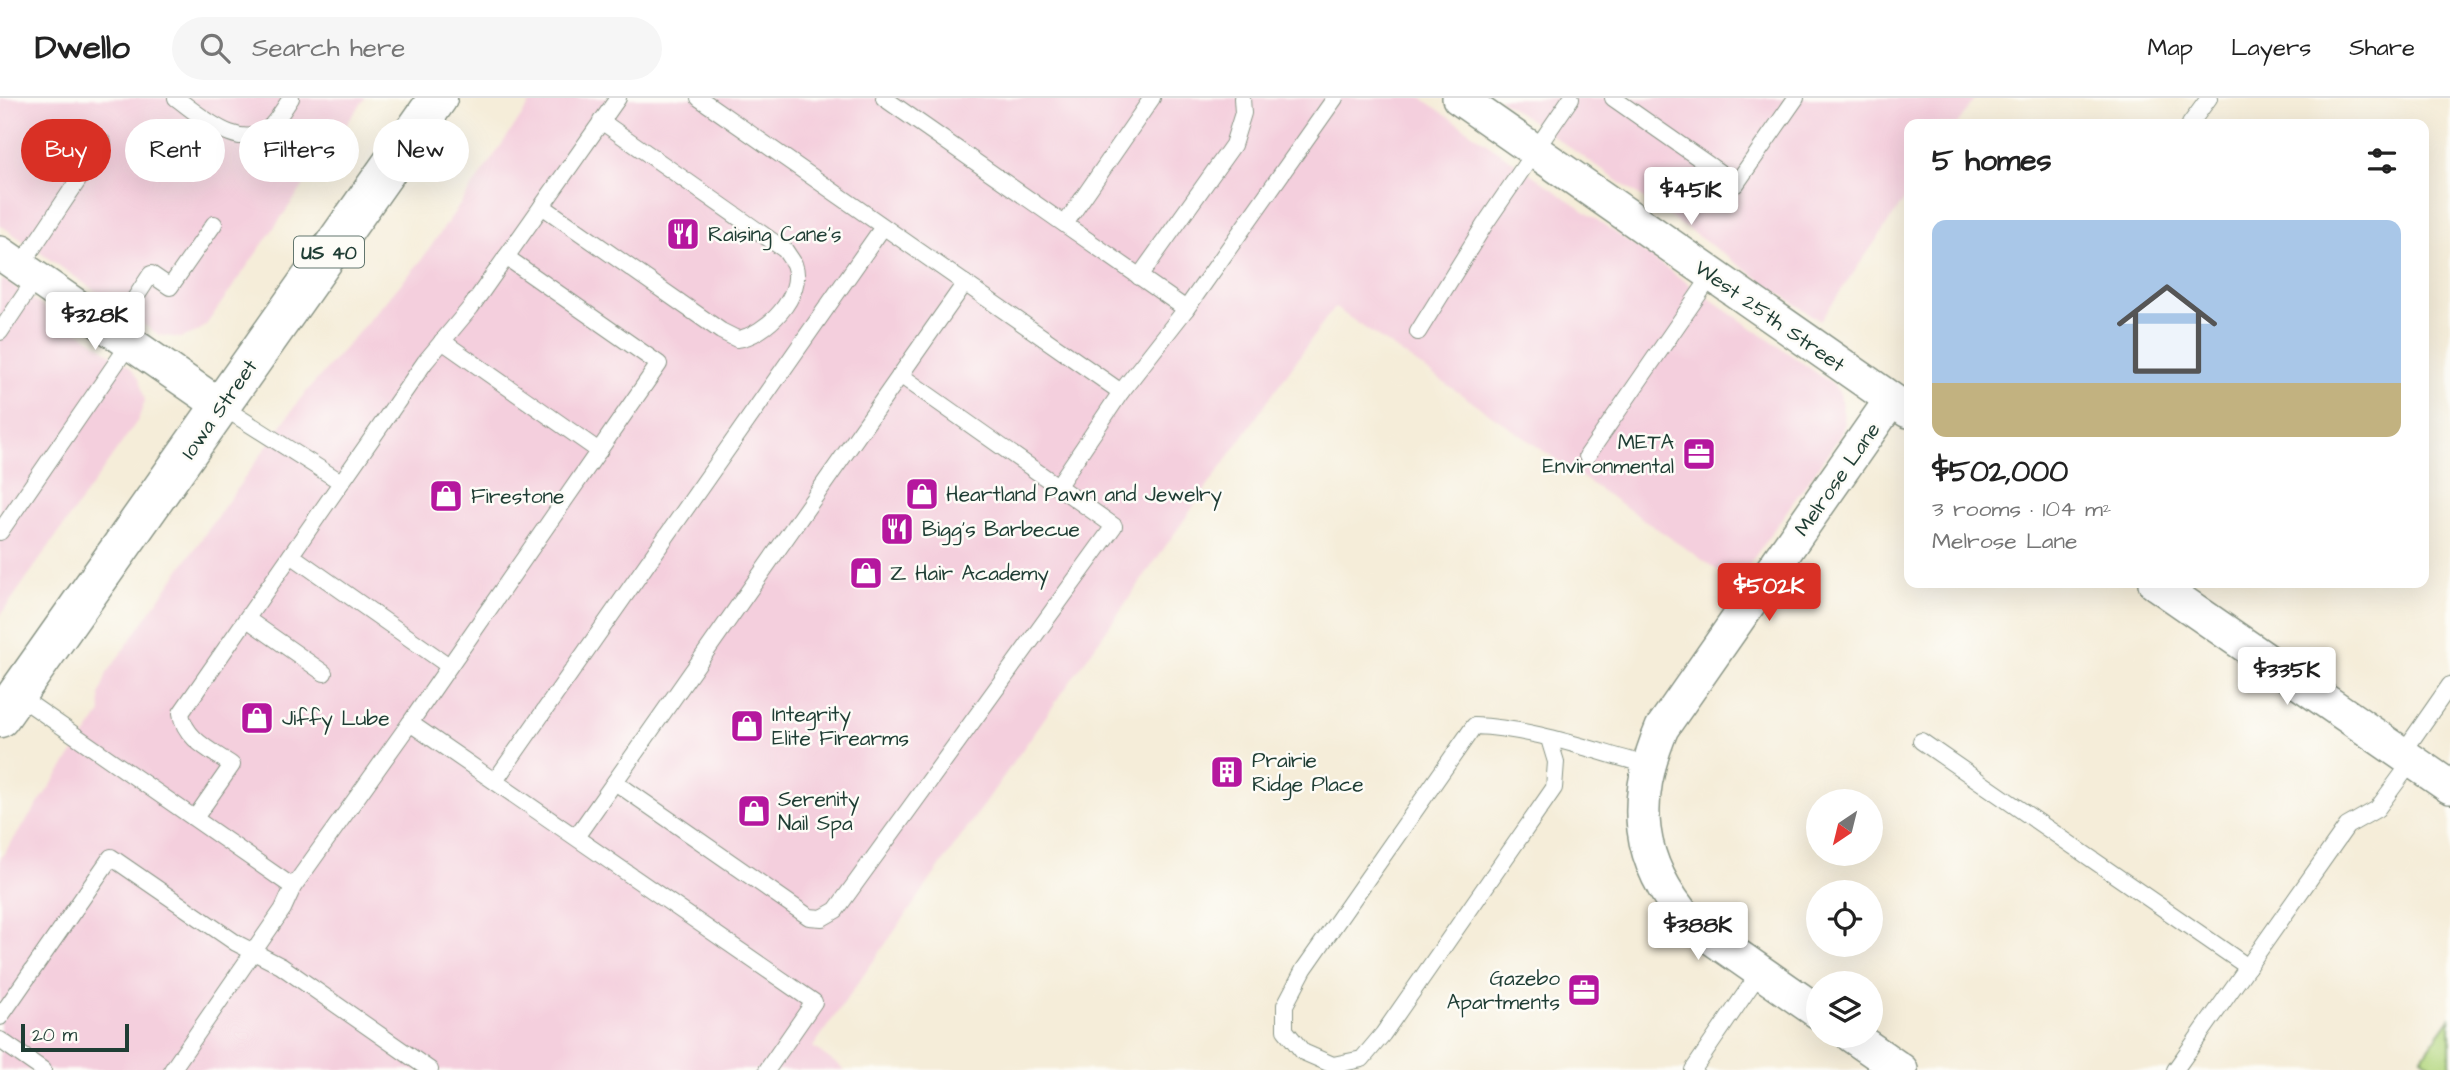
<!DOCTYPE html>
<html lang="en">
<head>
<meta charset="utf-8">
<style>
  body { margin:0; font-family:"Architects Daughter",sans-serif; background:#f6f6f6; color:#222; height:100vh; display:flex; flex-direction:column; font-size:26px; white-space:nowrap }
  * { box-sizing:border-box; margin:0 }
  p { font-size:23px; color:#767676 }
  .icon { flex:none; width:38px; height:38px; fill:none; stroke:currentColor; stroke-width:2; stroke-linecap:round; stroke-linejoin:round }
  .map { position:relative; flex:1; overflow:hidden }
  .panel { position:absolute; left:1904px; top:21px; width:525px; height:469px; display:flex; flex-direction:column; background:#fff; border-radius:14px; box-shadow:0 7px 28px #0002 }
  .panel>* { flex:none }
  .banner { position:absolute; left:21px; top:21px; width:665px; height:63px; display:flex; gap:14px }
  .needle { width:46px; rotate:215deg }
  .tools { position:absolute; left:1806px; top:691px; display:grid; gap:14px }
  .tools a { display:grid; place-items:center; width:77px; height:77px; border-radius:50%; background:#fff; box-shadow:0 7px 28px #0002; font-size:35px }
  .scale { position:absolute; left:21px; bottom:18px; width:108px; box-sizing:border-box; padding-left:7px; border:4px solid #1f3d34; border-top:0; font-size:19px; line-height:24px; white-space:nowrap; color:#1f3d34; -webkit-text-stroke:5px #fdfcf7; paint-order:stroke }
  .price { position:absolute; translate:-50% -60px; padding:0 16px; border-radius:7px; background:#fff; color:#222; font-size:23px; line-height:46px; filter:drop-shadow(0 2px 4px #0008) }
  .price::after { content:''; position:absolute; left:50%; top:42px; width:21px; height:16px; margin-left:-10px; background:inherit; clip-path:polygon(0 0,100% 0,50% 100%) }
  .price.current { background:#d93025; color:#fff }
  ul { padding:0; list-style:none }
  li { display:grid; align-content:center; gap:14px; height:371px; padding:0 28px }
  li+li { border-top:2px solid #e0e0e0 }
  li span { display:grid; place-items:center; height:217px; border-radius:14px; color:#555 }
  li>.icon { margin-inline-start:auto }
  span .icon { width:126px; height:126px; fill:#fffc; stroke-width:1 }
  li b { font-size:30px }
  h2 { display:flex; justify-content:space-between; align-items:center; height:84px; padding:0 28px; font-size:30px }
  .tag { padding:0 24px; border-radius:32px; background:#fff; box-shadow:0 7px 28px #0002; font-size:24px; line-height:63px }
  .tag.current { background:#d93025; color:#fff }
  header { display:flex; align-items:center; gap:42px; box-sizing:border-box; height:98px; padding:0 35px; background:#fff; border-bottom:2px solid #e0e0e0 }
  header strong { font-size:33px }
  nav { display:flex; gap:38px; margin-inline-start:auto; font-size:24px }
  .search { width:490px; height:63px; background:#f6f6f6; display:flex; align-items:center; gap:18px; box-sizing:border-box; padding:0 24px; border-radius:38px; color:#767676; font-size:26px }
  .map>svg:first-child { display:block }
</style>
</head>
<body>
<header>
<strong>Dwello</strong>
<div class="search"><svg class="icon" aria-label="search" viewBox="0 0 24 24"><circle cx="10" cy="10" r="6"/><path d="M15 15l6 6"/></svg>Search here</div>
<nav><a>Map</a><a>Layers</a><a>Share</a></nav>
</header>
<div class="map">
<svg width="2450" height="972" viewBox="0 0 2450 972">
  <rect width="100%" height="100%" fill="#fdfcf7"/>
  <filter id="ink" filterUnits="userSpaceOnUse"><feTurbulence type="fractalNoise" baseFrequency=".0143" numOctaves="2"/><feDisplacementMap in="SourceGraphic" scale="14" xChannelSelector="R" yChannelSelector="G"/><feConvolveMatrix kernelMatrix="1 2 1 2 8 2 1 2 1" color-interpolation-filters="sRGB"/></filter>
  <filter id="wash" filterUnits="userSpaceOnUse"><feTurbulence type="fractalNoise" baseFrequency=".00686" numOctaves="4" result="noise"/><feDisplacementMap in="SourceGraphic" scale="28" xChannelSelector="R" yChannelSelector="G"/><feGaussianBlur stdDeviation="1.57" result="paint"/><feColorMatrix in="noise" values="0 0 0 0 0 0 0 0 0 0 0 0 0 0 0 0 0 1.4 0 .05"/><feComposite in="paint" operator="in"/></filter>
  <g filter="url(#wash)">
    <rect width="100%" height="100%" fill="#f5edd9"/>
    <g fill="#f4cfdd">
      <polygon points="0,0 365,0 206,227 197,234 180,240 159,237 0,127"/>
      <polygon points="534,0 1422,0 1831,285 1840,295 1845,325 1839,339 1736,485 1334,209 813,949 845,972 0,972 0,761 101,615 100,596 107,575 300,301 420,164"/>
      <polygon points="1498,0 1976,0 1957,26 1909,26 1909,95 1820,223"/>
      <polygon points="3,181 130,269 139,280 145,303 138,322 0,518 0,185"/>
    </g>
    <polygon fill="#b4d780" stroke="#6a8a5a" stroke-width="2" points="2450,920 2450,972 2440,972 2422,959"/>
  </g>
  <g filter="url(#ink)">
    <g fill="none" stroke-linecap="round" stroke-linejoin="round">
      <defs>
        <g id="lane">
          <path d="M 176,0 C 200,17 244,59 272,27 C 279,19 285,9 291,0"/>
          <polyline points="699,0 1121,294"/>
          <polyline points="884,0 1186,211"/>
          <polyline points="1613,0 1736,86 1796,0"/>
          <polyline points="2190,26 2209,0"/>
          <path d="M 542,108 L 721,233 L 737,241 C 765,238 806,197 794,166 C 792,162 788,157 785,152 L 601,23"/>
          <polyline points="1065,126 1152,0"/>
          <polyline points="20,169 103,45"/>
          <polyline points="1139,179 1233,47 1243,15 1242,0"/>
          <polyline points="0,234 36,180"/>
          <polyline points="113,234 151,176 170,189 214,126"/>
          <polyline points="1418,234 1485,126 1571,0"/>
          <polyline points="442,243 599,353"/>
          <polyline points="221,308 341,384"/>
          <polyline points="1587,358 1712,177"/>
          <polyline points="1057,389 1121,294 1186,211 1335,0"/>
          <polyline points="0,434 130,245"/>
          <polyline points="291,457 449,568"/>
          <polyline points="247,521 324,575"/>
          <polyline points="17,597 293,789"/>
          <polyline points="410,625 659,266 506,159"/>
          <path d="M 1549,641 L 1556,664 L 1554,690 L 1383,936 L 1362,961 L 1333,967 L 1303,954 L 1285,932 L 1285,907 L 1304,871 L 1474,628 C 1532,630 1591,652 1647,667"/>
          <polyline points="1921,643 2248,869"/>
          <polyline points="2402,656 2450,587"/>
          <polyline points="495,683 883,129"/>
          <polyline points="615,684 809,819 822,820 836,812 1114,428 900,277"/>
          <path d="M 195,720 L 232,667 C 212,653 184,641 181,615 L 425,264 L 471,209 L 618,0"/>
          <polyline points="576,739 965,185"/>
          <polyline points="0,919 111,759 236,845 281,868 430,972"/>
          <polyline points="0,942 43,972"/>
          <polyline points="172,972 283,811 293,789 410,625 814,904 767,972"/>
          <polyline points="1693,972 1760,874"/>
          <polyline points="2175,972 2347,728 2377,711 2412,663"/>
        </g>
        <g id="street">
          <polyline points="1459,0 1908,313"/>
          <polyline points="0,155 221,308"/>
          <polyline points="2155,485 2450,689"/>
          <path d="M 1818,914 L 1689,824 C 1636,763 1631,703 1662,630 L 1891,302"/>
          <polyline points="1852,938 1901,972"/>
        </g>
        <polyline id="highway" points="0,620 438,0"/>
      </defs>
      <use href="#lane" stroke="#8a9586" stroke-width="18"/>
      <use href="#street" stroke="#8a9586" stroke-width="36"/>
      <use href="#highway" stroke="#8a9586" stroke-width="41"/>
      <use href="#lane" stroke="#fff" stroke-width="16"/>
      <use href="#street" stroke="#fff" stroke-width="33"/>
      <use href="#highway" stroke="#fff" stroke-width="38"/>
    </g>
  </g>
  <defs>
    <symbol id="restaurant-square" viewBox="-11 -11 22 22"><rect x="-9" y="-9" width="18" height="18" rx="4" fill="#b5179e" stroke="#fdfcf7"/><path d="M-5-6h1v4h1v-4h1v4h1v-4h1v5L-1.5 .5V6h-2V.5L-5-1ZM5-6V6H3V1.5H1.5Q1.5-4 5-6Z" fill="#fff"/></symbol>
    <symbol id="office-square" viewBox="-11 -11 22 22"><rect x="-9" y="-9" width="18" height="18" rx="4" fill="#b5179e" stroke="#fdfcf7"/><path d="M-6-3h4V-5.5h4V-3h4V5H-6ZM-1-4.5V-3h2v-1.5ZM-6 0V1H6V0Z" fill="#fff"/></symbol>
    <symbol id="shop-square" viewBox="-11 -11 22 22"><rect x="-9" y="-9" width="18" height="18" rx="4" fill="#b5179e" stroke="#fdfcf7"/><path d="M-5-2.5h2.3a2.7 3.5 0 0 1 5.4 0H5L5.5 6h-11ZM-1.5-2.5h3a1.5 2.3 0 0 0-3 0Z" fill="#fff"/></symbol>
    <symbol id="building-square" viewBox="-11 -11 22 22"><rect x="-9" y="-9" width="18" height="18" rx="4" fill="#b5179e" stroke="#fdfcf7"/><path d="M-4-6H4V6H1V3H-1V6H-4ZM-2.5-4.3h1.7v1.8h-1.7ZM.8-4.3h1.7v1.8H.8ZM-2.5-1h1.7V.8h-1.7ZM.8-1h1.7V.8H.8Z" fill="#fff"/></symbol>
  </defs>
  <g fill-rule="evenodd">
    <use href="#restaurant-square" x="664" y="117" width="38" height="38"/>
    <use href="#office-square" x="1680" y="337" width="38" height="38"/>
    <use href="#shop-square" x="903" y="377" width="38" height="38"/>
    <use href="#shop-square" x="427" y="379" width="38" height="38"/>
    <use href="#restaurant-square" x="878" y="412" width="38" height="38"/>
    <use href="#shop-square" x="847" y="456" width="38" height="38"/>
    <use href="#shop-square" x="238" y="601" width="38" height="38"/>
    <use href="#shop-square" x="728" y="609" width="38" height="38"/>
    <use href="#building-square" x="1208" y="655" width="38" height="38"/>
    <use href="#shop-square" x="735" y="694" width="38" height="38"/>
    <use href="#office-square" x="1565" y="873" width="38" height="38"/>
  </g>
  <g text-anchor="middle" stroke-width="5" stroke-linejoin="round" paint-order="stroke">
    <rect fill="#fdfcf7" stroke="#62766e" stroke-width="2" x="294" y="138.5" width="70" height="31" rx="5"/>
    <g font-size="19" font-weight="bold" fill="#1f3d34">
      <text x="329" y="161">US 40</text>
    </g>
    <g font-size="21" fill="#1f3d34" stroke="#fdfcf7" text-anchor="start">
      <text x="708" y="143">Raising Cane's</text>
      <text x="1674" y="351" text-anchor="end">META<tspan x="1674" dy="24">Environmental</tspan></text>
      <text x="946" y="403">Heartland Pawn and Jewelry</text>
      <text x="471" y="405">Firestone</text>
      <text x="922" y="438">Bigg's Barbecue</text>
      <text x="890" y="482">Z Hair Academy</text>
      <text x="772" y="623">Integrity<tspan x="772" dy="24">Elite Firearms</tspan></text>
      <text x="282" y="627">Jiffy Lube</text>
      <text x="1252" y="669">Prairie<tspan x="1252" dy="24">Ridge Place</tspan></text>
      <text x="778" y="708">Serenity<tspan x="778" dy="24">Nail Spa</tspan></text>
      <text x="1560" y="887" text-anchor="end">Gazebo<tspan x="1560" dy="24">Apartments</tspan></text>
    </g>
    <g font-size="21" fill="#1f3d34" stroke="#fdfcf7">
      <text transform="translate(1770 218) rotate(35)" y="7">West 25th Street</text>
      <text transform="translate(219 311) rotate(-55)" y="7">Iowa Street</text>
      <text transform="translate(1837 381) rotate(-55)" y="7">Melrose Lane</text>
    </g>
  </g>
</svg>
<div class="tools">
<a><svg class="needle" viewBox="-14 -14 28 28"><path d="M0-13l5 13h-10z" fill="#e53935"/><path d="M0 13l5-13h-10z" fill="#767676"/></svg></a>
<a><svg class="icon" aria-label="locate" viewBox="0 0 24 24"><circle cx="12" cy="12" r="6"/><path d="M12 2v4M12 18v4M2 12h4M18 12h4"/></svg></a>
<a><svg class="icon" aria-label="layers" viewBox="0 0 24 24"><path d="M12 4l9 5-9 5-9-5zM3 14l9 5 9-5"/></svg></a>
</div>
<div class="scale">20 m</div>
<b class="price" style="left:1691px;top:129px">$451K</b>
<b class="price" style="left:95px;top:254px">$328K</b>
<b class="price current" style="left:1769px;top:525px">$502K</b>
<b class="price" style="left:2287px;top:609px">$335K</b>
<b class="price" style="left:1698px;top:864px">$388K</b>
<div class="banner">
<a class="tag current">Buy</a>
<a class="tag">Rent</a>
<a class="tag">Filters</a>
<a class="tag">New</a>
</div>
<section class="panel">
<h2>5 homes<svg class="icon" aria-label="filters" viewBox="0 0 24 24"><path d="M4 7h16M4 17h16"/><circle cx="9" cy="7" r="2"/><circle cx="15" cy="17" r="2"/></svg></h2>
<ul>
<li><span style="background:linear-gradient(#a9c7e8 75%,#c2b280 0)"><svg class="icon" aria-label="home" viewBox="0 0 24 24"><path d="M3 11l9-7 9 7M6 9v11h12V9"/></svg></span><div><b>$502,000</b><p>3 rooms · 104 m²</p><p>Melrose Lane</p></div></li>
</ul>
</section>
</div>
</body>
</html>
